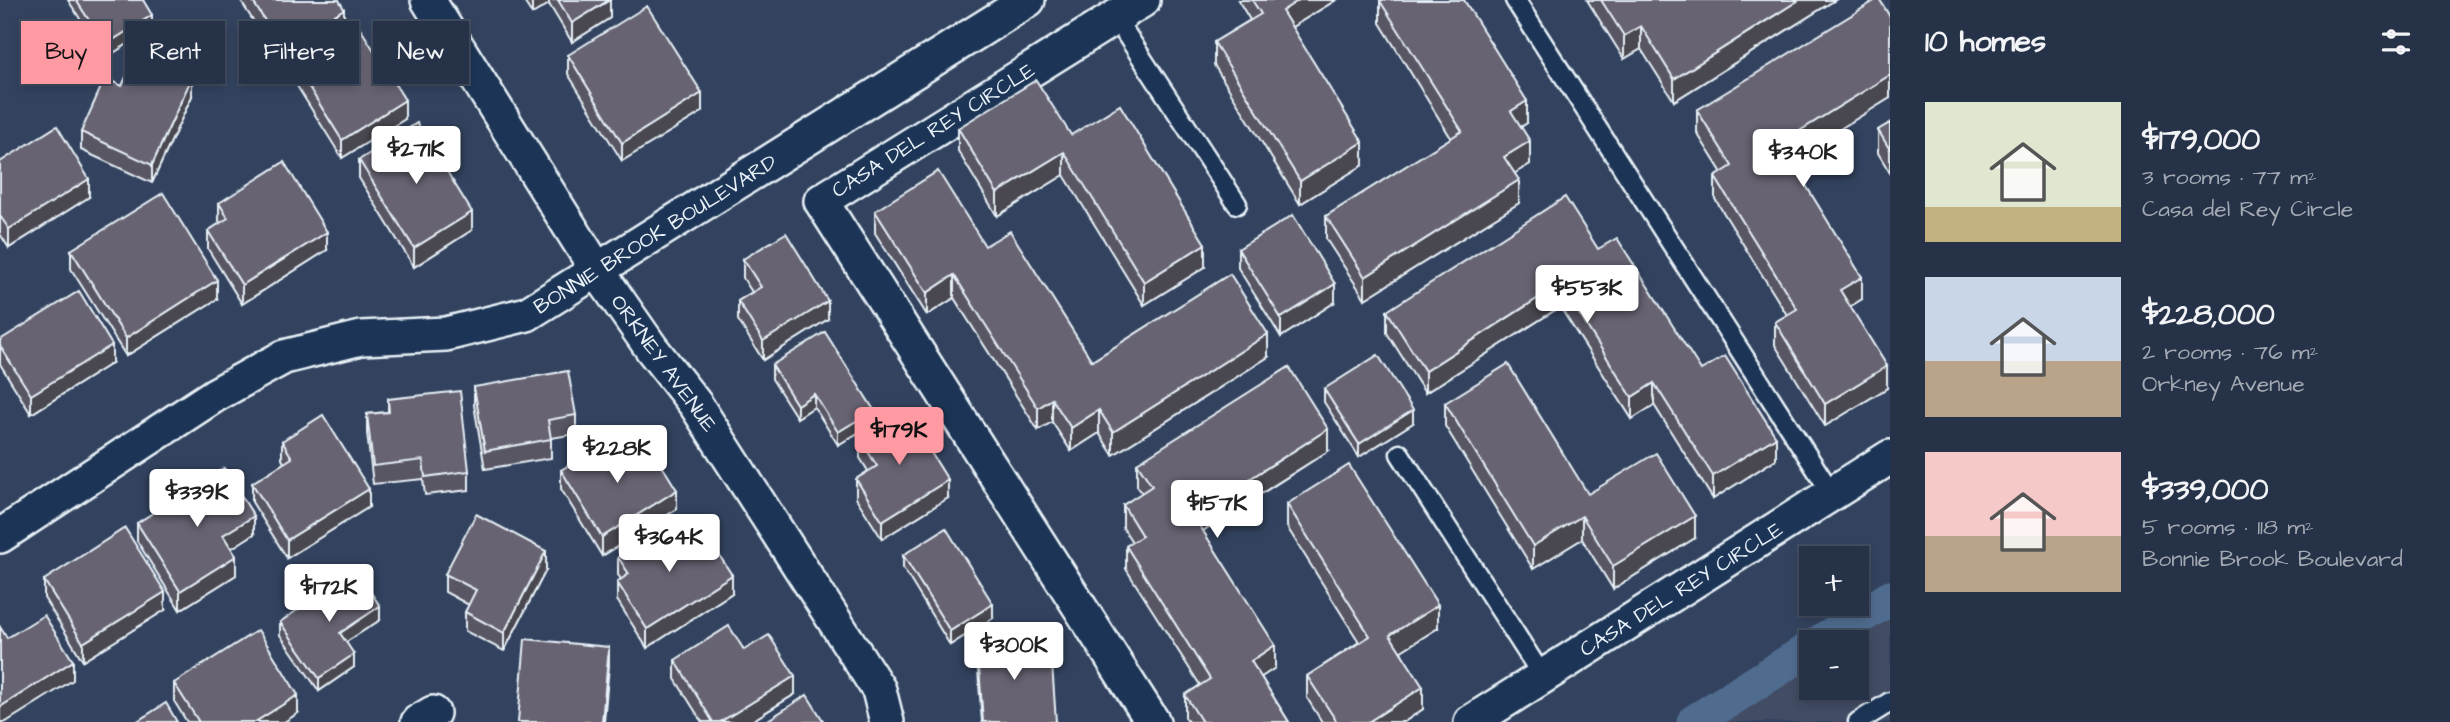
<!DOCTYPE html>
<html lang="en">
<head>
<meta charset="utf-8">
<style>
  body { margin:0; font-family:"Architects Daughter",sans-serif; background:#323e52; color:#f1f3f6; height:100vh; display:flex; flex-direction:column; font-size:26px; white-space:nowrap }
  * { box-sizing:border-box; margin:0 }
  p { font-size:23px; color:#a4aab4 }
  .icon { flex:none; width:38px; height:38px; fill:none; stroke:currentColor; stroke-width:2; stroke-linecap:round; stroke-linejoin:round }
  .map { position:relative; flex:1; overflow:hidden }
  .details { display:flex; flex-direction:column; background:#263247; width:560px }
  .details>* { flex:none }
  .top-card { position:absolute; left:21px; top:21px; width:665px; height:63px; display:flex; gap:14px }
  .tools { position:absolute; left:1799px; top:546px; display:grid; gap:14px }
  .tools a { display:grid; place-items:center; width:70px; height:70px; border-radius:0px; background:#263247; box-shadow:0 4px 10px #0003,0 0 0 2px #424d60; font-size:35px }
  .price { position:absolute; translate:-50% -60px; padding:0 16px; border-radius:7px; background:#fff; color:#222; font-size:23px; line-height:46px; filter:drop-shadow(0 2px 4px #0008) }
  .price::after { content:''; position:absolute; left:50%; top:42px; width:21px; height:16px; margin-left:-10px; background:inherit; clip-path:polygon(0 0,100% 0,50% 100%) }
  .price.active { background:#ff9aa2; color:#111 }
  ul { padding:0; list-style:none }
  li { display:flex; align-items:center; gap:21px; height:175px; padding:0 35px }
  li span { display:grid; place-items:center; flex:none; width:196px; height:140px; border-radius:0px; color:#555 }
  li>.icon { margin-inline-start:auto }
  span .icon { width:84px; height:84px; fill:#fffc; stroke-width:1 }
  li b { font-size:30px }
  h2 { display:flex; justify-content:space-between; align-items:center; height:84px; padding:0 35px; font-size:30px }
  .pill { padding:0 24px; border-radius:0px; background:#263247; box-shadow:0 4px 10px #0003,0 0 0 2px #424d60; font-size:24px; line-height:63px }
  .pill.active { background:#ff9aa2; color:#111 }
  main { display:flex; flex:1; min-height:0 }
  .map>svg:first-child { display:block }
</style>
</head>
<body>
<main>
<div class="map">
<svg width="1890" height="722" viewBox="0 0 1890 722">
  <rect width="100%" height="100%" fill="#33435f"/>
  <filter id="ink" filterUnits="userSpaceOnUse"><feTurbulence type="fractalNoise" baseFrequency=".0143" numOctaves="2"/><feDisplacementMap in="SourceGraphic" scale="14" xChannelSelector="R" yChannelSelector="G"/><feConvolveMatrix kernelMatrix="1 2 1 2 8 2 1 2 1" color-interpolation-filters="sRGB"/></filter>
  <g filter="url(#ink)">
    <polygon fill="#434d65" points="1890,597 1890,722 1693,722 1811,647 1811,688 1857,688 1857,642 1819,642"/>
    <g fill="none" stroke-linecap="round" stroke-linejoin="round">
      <g stroke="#4f6c8f" stroke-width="35">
        <polyline points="1820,642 1890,598"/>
        <polyline points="1694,722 1811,648"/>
      </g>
      <defs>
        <g id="lane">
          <polyline points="1515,0 1832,494"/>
          <polyline points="1115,17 1237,204"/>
          <polyline points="1400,454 1543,677"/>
          <polyline points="1858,722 1890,702"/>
        </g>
        <g id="street">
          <polyline points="428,0 597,270 652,349 696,405 879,690 887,722"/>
          <polyline points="1143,0 821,201 1153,722"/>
          <polyline points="0,536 215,395 284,357 361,338 446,334 527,314 1028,0"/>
          <polyline points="418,722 433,713"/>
          <polyline points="1471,722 1890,457"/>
        </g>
      </defs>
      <use href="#lane" stroke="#e8f1f8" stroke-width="23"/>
      <use href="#street" stroke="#e8f1f8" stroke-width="38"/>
      <use href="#lane" stroke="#1d3557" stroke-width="18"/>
      <use href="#street" stroke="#1d3557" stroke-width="33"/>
    </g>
    <g fill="#595662" stroke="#e8f1f8" stroke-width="2">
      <polygon points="68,0 143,0 152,29 105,58"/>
      <polygon points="240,0 339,0 344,27 405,119 342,158 292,78 292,60 282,66"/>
      <polygon points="523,0 610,0 610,18 572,42 549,4 532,14"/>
      <polygon points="1238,0 1336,0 1292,27 1363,165 1300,204 1214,65 1214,42 1250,20"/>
      <polygon points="1587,0 1835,0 1674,101 1641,49 1624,59"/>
      <polygon points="1380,1 1527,123 1521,127 1530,164 1514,173 1519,203 1365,299 1326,239 1326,216 1451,138 1380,23"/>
      <polygon points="1890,17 1890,98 1790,159 1862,299 1850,306 1887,388 1825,426 1775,345 1775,322 1787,315 1715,199 1715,177 1722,173 1697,133 1697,110"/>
      <polygon points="568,55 702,112 622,161 568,74"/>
      <polygon points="122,86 192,96 152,183 81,150 81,132"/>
      <polygon points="1890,123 1890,173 1878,153 1878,130"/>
      <polygon points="958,128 1071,135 1205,267 1144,305 1064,175 997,216 958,151"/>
      <polygon points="359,160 472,230 414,267 359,178"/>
      <polygon points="0,162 89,197 9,248 0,234"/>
      <polygon points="219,203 327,250 242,304 208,249 208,231 220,223 219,221"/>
      <polygon points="875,211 985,246 1092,361 1268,357 1113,455 1099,433 1071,451 1052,422 1038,430 954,298 927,315 875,233"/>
      <polygon points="1238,249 1335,302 1281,337 1238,268"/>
      <polygon points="1598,249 1701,370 1776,459 1713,499 1654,405 1632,419 1560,307 1425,393 1387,333 1387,311"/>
      <polygon points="71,250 217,299 126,356 71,269"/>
      <polygon points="743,259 828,319 763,360 738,320 738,301 752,292 743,278"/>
      <polygon points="0,340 112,363 31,414 0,364"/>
      <polygon points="772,365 874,423 838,445 814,407 797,418 772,379"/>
      <polygon points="474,387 576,415 576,434 551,438 551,458 485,469 474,405"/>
      <polygon points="1324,389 1413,423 1359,457 1324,402"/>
      <polygon points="388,399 469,471 469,490 425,495 423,479 373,484 367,433 367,414 388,412"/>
      <polygon points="1445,403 1588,494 1695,538 1613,589 1582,539 1533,569 1445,426"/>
      <polygon points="860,439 948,498 882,539 856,498 856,479 868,471 860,458"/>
      <polygon points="282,441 369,507 287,558 252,502 252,483 284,463 282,459"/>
      <polygon points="1328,451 1203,531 1275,668 1261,677 1289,722 1188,722 1185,717 1185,695 1200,685 1126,569 1126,546 1132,542 1123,528 1123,505 1142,493 1137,486 1137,463"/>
      <polygon points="628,462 677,509 602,556 561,489 561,470"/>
      <polygon points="1287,504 1438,628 1401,651 1423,709 1404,722 1322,722 1307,698 1307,676 1359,642 1287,527"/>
      <polygon points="137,523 254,534 231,548 236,575 180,610 137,541"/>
      <polygon points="685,549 732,593 647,648 617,600 617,582 621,579 618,575 618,557"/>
      <polygon points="903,555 993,618 950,645 903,568"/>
      <polygon points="546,570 504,651 465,631 465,612 469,605 445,592 445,574"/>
      <polygon points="44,580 165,610 83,661 44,598"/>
      <polygon points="337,590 380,620 346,642 354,667 319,691 280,635 280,622"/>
      <polygon points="977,639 1033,664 1056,722 982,722 977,658"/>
      <polygon points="744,650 795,694 750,722 702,722 675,679 675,660"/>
      <polygon points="174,683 298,713 284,722 187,722 174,701"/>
    </g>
    <g fill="#484650" stroke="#e8f1f8" stroke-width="2">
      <polygon points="532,0 549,0 549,4 532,14"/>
      <polygon points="610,0 610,18 572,42 572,23"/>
      <polygon points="1299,0 1336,0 1282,33 1282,11"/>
      <polygon points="1799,0 1835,0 1674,101 1674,79"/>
      <polygon points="344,9 344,27 282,66 282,48"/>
      <polygon points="152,15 152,29 105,58 105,45"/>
      <polygon points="1641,26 1641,49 1624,59 1624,36"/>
      <polygon points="1890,75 1890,98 1780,166 1780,143"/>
      <polygon points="192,77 192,96 152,183 152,165"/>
      <polygon points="702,93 702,112 622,161 622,143"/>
      <polygon points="405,100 405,119 342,158 342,140"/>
      <polygon points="1527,101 1527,123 1511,133 1511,111"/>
      <polygon points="1530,141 1530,164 1504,180 1504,157"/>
      <polygon points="1363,142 1363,165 1300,204 1300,181"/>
      <polygon points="1064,152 1064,175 997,216 997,193"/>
      <polygon points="89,179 89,197 9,248 9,229"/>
      <polygon points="1519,180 1519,203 1365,299 1365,277"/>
      <polygon points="472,212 472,230 414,267 414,248"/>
      <polygon points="327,232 327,250 242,304 242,285"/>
      <polygon points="1205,244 1205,267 1144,305 1144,282"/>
      <polygon points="954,275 954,298 927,315 927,293"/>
      <polygon points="1862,277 1862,299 1840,313 1840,290"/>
      <polygon points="217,280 217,299 126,356 126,338"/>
      <polygon points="1335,284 1335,302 1281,337 1281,318"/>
      <polygon points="1560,284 1560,307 1425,393 1425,371"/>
      <polygon points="828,301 828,319 763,360 763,341"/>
      <polygon points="1268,334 1268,357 1113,455 1113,432"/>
      <polygon points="112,345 112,363 31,414 31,395"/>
      <polygon points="1887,366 1887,388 1825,426 1825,404"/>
      <polygon points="1654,383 1654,405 1632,419 1632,397"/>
      <polygon points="814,394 814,407 797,418 797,405"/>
      <polygon points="1052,399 1052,422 1038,430 1038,408"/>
      <polygon points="874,410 874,423 838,445 838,432"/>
      <polygon points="1099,410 1099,433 1071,451 1071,428"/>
      <polygon points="1413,410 1413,423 1359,457 1359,444"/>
      <polygon points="1328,429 1328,451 1193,537 1193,515"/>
      <polygon points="1776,437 1776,459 1713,499 1713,476"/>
      <polygon points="948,480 948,498 882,539 882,521"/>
      <polygon points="369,489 369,507 287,558 287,540"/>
      <polygon points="677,490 677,509 602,556 602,537"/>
      <polygon points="254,516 254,534 223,554 223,535"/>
      <polygon points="1582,516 1582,539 1533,569 1533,546"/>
      <polygon points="1695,516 1695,538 1613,589 1613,566"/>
      <polygon points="546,551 546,570 504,651 504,633"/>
      <polygon points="236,556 236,575 180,610 180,591"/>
      <polygon points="732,575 732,593 647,648 647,629"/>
      <polygon points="165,592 165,610 83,661 83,643"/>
      <polygon points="993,604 993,618 950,645 950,631"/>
      <polygon points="1438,605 1438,628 1390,658 1390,635"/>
      <polygon points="380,606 380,620 340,646 340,633"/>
      <polygon points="1275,645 1275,668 1251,684 1251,661"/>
      <polygon points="609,647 609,666 604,722 602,722"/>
      <polygon points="354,654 354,667 319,691 319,678"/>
      <polygon points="73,661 73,680 6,722 0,722 0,707"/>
      <polygon points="795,676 795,694 750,722 720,722"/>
      <polygon points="1423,687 1423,709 1404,722 1368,722"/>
      <polygon points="298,695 298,713 284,722 255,722"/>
    </g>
    <g fill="#676472" stroke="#e8f1f8" stroke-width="2">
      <polygon points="76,0 143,0 152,15 105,45"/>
      <polygon points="252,0 339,0 344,9 282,48"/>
      <polygon points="558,0 609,0 572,23"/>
      <polygon points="1252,0 1299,0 1282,11 1363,142 1300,181 1214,42 1261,14"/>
      <polygon points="1381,0 1464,0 1527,101 1511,111 1530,141 1504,157 1519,180 1365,277 1326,216 1462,131 1380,1"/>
      <polygon points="1601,0 1799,0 1674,79 1641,26 1624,36"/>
      <polygon points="1876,0 1880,0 1890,17 1890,75 1780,143 1862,277 1840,290 1887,366 1825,404 1775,322 1797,309 1715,177 1732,166 1697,110"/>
      <polygon points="647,6 702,93 622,143 568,55"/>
      <polygon points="355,20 405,100 342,140 292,60"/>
      <polygon points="137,53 192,77 152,165 81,132 105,78 122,86"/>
      <polygon points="1036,80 1071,135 1120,105 1205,244 1144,282 1064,152 997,193 958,128"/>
      <polygon points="417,123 472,212 414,248 359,160"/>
      <polygon points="1890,123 1890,150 1878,130"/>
      <polygon points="57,126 89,179 9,229 0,216 0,162"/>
      <polygon points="284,162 327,232 242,285 208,231 228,218 219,203"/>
      <polygon points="938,171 985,246 1010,231 1092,361 1230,274 1268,334 1113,432 1099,410 1071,428 1052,399 1038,408 954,275 927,293 875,211"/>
      <polygon points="163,193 217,280 126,338 71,250"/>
      <polygon points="1565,197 1598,249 1617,238 1701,370 1725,356 1776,437 1713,476 1654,383 1632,397 1560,284 1425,371 1387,311"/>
      <polygon points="1293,215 1335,284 1281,318 1238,249"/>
      <polygon points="786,233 828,301 763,341 738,301 761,287 743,259"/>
      <polygon points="79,291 112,345 31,395 0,346 0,340"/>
      <polygon points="825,332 874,410 838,432 814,394 797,405 772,365"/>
      <polygon points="1378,355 1413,410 1359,444 1324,389"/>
      <polygon points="1508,364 1588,494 1656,453 1695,516 1613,566 1582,516 1533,546 1445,403"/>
      <polygon points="1289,367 1328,429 1193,515 1275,645 1251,661 1289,722 1202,722 1185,695 1210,679 1126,546 1142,536 1123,505 1152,486 1137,463"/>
      <polygon points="568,371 576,415 548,420 551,439 485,451 474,387"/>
      <polygon points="460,391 469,471 425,477 423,460 373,466 367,414 389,412 388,399"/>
      <polygon points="905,411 948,480 882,521 856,479 877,466 860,439"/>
      <polygon points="323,415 369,489 287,540 252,483 292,458 282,441"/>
      <polygon points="613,438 628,462 651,448 677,490 602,537 561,470"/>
      <polygon points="1349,465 1438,605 1390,635 1423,687 1368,722 1337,722 1307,676 1370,636 1287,504"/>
      <polygon points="224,468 254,516 223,535 236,556 180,591 137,523"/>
      <polygon points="476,514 546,551 504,633 465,612 476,590 445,574"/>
      <polygon points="669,524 685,549 706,535 732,575 647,629 617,582 629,574 618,557"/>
      <polygon points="125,528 165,592 83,643 44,580"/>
      <polygon points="946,528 993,604 950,631 903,555"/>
      <polygon points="359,575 380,606 340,633 354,654 319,678 280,622 334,585 337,590"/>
      <polygon points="44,615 73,661 0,707 0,627 7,638"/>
      <polygon points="729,626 744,650 769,635 795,676 720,722 713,722 675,660"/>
      <polygon points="258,630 298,695 255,722 199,722 174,683"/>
      <polygon points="1031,636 1033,664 1052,663 1056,722 983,722 977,639"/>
      <polygon points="525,639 609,647 602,722 518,722"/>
      <polygon points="807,695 824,722 765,722"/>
      <polygon points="166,703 177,722 136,722"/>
    </g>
  </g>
  <g text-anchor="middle" stroke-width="6" stroke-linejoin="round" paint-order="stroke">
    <g font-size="21" fill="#e8f1f8" stroke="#1d3557">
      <text transform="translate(933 130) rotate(-32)" y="7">CASA DEL REY CIRCLE</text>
      <text transform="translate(655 234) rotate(-32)" y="7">BONNIE BROOK BOULEVARD</text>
      <text transform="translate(664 363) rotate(54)" y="7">ORKNEY AVENUE</text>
      <text transform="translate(1681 589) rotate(-32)" y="7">CASA DEL REY CIRCLE</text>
    </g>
  </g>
</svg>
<div class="tools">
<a>+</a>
<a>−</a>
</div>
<b class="price" style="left:416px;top:186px">$271K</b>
<b class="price" style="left:1803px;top:189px">$340K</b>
<b class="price" style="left:1587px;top:325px">$553K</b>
<b class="price active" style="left:899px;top:467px">$179K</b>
<b class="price" style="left:617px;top:485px">$228K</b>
<b class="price" style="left:197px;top:529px">$339K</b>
<b class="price" style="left:1217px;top:540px">$157K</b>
<b class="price" style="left:669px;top:574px">$364K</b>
<b class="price" style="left:329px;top:624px">$172K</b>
<b class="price" style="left:1014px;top:682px">$300K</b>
<div class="top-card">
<a class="pill active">Buy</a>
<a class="pill">Rent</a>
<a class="pill">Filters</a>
<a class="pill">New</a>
</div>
</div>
<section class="details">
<h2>10 homes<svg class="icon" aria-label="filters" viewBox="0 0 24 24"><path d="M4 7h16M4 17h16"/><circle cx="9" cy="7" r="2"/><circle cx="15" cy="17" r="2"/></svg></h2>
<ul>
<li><span style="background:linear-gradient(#dfe7d0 75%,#c2b280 0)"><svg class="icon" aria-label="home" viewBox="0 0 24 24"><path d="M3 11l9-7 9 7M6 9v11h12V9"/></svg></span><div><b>$179,000</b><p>3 rooms · 77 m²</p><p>Casa del Rey Circle</p></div></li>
<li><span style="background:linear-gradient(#c9d6e8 60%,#b9a48a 0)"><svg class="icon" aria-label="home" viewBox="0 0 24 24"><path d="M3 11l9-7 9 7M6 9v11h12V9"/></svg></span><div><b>$228,000</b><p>2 rooms · 76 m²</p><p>Orkney Avenue</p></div></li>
<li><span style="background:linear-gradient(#f6c9c9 60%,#b9a48a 0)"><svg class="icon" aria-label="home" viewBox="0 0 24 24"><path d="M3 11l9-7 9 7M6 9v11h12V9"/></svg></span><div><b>$339,000</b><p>5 rooms · 118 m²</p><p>Bonnie Brook Boulevard</p></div></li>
</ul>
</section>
</main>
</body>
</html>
